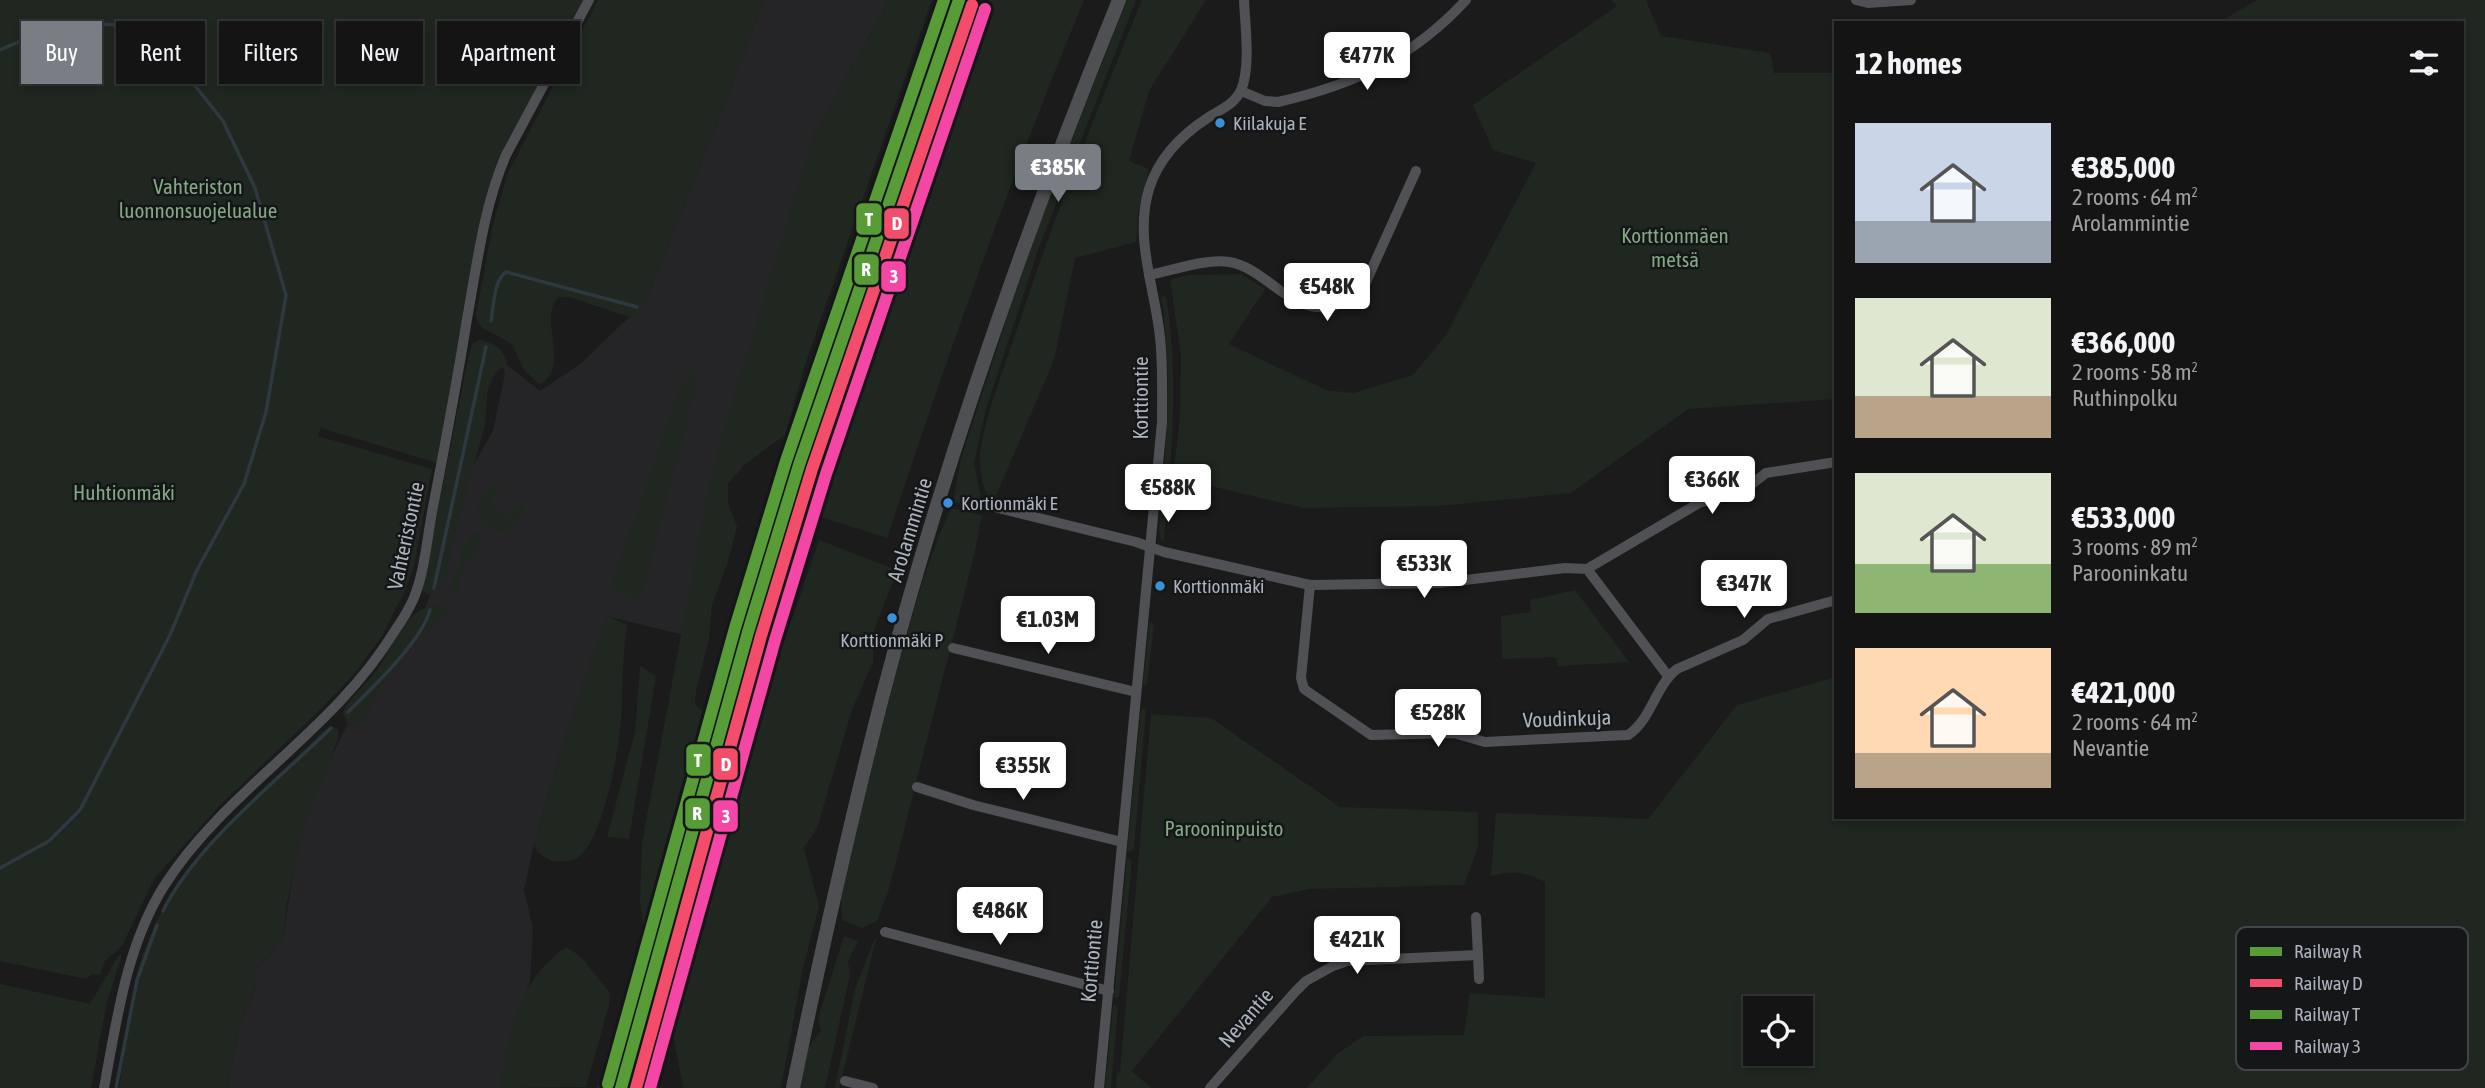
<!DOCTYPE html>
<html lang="en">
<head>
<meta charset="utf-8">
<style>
  body { margin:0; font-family:"Asap Condensed",sans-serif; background:#212122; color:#f1f3f6; height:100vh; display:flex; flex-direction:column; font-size:26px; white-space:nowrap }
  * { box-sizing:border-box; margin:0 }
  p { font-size:23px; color:#9d9ea0 }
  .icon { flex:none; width:38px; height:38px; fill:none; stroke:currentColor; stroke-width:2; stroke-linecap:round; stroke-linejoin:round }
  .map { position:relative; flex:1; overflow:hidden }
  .sheet { position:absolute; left:1834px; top:21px; width:630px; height:798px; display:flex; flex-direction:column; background:#141415; border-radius:0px; box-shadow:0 4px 10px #0003,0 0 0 2px #333334 }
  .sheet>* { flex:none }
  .top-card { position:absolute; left:21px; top:21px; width:665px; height:63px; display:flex; gap:14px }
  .tools { position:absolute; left:1743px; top:996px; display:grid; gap:14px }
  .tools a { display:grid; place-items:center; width:70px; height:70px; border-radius:0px; background:#141415; box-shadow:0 4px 10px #0003,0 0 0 2px #333334; font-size:35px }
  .price { position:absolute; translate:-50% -60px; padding:0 16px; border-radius:7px; background:#fff; color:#222; font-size:23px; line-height:46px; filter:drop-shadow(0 2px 4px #0008) }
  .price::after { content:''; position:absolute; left:50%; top:42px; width:21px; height:16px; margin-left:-10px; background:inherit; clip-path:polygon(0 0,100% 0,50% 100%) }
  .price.on { background:#797e85; color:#fff }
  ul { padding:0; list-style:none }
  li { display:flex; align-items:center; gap:21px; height:175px; padding:0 21px }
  li span { display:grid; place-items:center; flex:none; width:196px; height:140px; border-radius:0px; color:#555 }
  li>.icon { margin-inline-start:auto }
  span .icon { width:84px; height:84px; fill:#fffc; stroke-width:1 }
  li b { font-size:30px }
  h2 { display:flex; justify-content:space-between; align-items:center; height:84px; padding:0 21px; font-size:30px }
  .chip { padding:0 24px; border-radius:0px; background:#141415; box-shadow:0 4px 10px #0003,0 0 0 2px #333334; font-size:24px; line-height:63px }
  .chip.on { background:#797e85; color:#fff }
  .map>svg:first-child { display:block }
</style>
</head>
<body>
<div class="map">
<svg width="2485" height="1088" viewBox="0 0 2485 1088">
  <rect width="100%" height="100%" fill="#1b1b1c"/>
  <polygon fill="#252528" points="764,0 890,0 813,137 684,635 606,616 558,761 534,844 524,890 533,928 530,982 513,1029 500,1088 227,1088 240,1023 257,983 252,972 270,954 283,937 294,867 303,830 324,772 360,698 419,629 468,475 493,431 505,374 501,360 540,391 580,364 645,302 722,110"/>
  <g fill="#1f2720" fill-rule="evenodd">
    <polygon points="0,0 584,0 498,162 437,463 321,428 318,436 432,469 414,566 406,589 382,636 353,675 324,706 220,805 154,879 122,946 105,961 100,975 92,974 86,979 0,961"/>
    <path d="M 598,0 L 764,0 L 722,110 L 645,302 L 635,319 L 572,298 L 559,297 C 536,315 573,371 539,384 L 524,370 L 512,344 L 482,328 L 478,323 L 476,314 L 493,224 L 508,173 Z"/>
    <polygon points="890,0 932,0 805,365 785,435 744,465 728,484 728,503 737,526 727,565 712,605 709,638 696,691 695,705 713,717 676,846 648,959 640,902 642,842 708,493 723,433 813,137"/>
    <path d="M 989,0 L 1084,0 C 1011,176 947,357 887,538 L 809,513 Z"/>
    <polygon points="1127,0 1136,0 1038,250 986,409 974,463 983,508 953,502 961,458 1016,290 1052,190"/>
    <path d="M 1142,0 L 1206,0 L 1149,91 L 1129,161 L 1149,169 L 1138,214 L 1136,242 L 1075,258 L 1054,360 L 993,503 C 982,494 979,466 980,453 C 985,416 1003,371 1015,335 C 1052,221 1097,111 1142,0 Z"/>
    <polygon points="1611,0 1646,0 1661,36 1770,53 1774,73 1836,73 1836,399 1688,409 1571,493 1438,506 1304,508 1173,477 1180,417 1181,355 1170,280 1188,275 1241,274 1265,289 1229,344 1326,390 1353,393 1413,375 1446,335 1536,163 1493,150 1473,105 1617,6"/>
    <path d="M 2257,0 L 2485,0 L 2485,1088 L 1307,1088 L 1336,1055 L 1363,1036 L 1464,1035 L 1470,993 L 1545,998 L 1545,882 C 1526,872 1512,870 1491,876 L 1496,813 L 1648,819 L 1737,705 L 1836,677 L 1836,817 L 2462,817 L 2462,23 L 2218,23 ZM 1801,1008 L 1801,1054 L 1755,1054 L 1755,1008 Z"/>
    <path d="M 1161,296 L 1166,297 C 1180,380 1171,456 1164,539 L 1161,540 L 1159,529 C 1166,447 1174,379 1161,296 Z"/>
    <path d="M 480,340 C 494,342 505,350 507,364 L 496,372 L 488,388 L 485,426 L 460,512 L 447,573 L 434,593 L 427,595 L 422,590 L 468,359 L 472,344 Z"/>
    <polygon points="690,371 697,378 695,389 648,574 638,600 610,589 684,378"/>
    <path d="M 496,482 L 502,487 L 489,503 L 506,518 L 521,504 L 526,507 L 511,528 L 503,532 C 494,531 488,527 482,521 C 469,508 487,493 496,482 Z"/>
    <path d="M 951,508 L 982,515 L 974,555 L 889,889 L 877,921 L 862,928 L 842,920 L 841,898 C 858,821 877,745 897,670 C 912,615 927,560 951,508 Z"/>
    <path d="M 473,532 L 482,536 L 482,542 C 474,552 467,560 462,571 C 458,582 462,588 452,597 L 445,598 L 445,594 C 462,576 458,550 473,532 Z"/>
    <polygon points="819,540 897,570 874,631 873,662 852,710 817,828 804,848 819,906 803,968 781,1088 683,1088 671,1023 694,907"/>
    <polygon points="1575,590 1629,662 1558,666 1556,657 1502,659 1501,616 1531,612 1530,600"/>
    <path d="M 433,605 L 444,607 L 449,611 L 448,614 C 424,634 401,655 384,681 C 374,696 370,717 355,727 L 348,726 L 343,713 L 345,707 C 355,694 367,683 377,670 C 393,648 404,611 433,605 Z"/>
    <path d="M 606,615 L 627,625 C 622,658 623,689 621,722 C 618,752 603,842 577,858 C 570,862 559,862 551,861 L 537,852 L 534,844 L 558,761 Z"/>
    <polygon points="1151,622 1154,625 1147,685 1143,685 1149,623"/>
    <polygon points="640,666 656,676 629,839 607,837 635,732"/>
    <polygon points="1144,708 1146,710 1134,848 1130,852 1127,851 1141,709"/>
    <polygon points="1151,714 1211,718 1340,807 1478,812 1478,847 1464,885 1309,889 1272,897 1132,1071 1151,1088 1116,1088 1117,1073 1120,1072"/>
    <path d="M 332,726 L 338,730 L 338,739 L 303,830 L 287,903 L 283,937 L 270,954 L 252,972 L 257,982 L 240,1023 L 227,1088 L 119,1088 C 125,1051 129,1003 139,967 C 169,863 250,805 323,731 Z"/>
    <polygon points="1127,857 1132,861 1119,997 1114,998"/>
    <polygon points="844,936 858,941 848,961 850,975 825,1088 800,1088 807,1049 821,1031 818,1018"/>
    <polygon points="875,938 876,940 841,1081 839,1088 835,1088 855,989"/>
    <path d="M 567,947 L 582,958 L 610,993 L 609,1005 L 586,1087 L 500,1088 C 509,1043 515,993 550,960 C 555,955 560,950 567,947 Z"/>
    <polygon points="122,955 107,1002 91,1088 0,1088 0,984 90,1004 118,956"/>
    <polygon points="1113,1005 1118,1007 1111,1088 1105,1088"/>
    <polygon points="616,1029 625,1035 610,1088 597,1088"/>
  </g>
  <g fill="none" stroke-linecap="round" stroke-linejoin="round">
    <g stroke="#2d383f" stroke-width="3.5">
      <polyline points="0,50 66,22 117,25 182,69 223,121 255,188 286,295 266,412 244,484 197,570 170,635 80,810 49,841 0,868"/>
      <path d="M 491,321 C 494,307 493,281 506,272 L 637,307"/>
      <polyline points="434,588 486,347"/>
      <path d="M 348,712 C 371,689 422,641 430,610"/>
      <path d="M 163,911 C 196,844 277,781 331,728"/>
      <polyline points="651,1026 658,1059"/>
      <polyline points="658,1079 658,1088"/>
      <polyline points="116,1088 137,980 157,925"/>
    </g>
    <g stroke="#4f5155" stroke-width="10">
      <polyline points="1856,0 1868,3 1911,0"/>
      <path d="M 1241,91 L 1265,101 L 1278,102 C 1353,85 1413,58 1466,0"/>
      <path d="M 1149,275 C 1171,271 1207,258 1229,262 C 1266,268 1286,310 1326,307 C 1344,305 1355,296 1366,282 L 1416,171"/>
      <polyline points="998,508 1136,542 1164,552 1310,585 1440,583 1565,568 1587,569 1668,676"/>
      <polyline points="1587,569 1699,503 1744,490 1766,473 1836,462"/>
      <path d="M 1310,585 L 1301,678 L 1304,689 L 1371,735 L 1454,733 L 1485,742 L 1628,735 C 1652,719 1655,686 1677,669 L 1743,640 L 1768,619 L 1836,600"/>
      <polyline points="953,648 1136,692"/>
      <polyline points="917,787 973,805 1122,842"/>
      <polyline points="885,932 1109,991"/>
      <polyline points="1478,955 1479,979"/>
      <polyline points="845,1081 873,1088"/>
      <path d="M 104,1088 C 117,1019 126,947 164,886 C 225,790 333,732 394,632 C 401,622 408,611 413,600 C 425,572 427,537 433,507 C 445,445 457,382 467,319 C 477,264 484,206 506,155 L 589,0"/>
      <path d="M 1099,1088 L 1162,422 C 1162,394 1163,365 1160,337 C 1155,288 1134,239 1149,189 C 1159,157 1181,135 1209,117 C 1221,109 1235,104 1241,90 C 1251,68 1245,24 1244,0"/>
      <polyline points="1210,1088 1295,992 1306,981 1333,966 1347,961 1478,955 1476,917"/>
    </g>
    <path stroke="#4e5053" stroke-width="14" d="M 793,1088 C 820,957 849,827 882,698 C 944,460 1027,227 1119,0"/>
    <defs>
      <polyline id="rail-1" points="621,1088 748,632 799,465 959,0"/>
      <polyline id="rail-2" points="636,1088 761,636 812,469 972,5"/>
      <polyline id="rail-3" points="608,1084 735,628 786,461 944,0"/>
      <polyline id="rail-4" points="650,1088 775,640 826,474 985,9"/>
    </defs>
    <use href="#rail-1" stroke="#151618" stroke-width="18"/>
    <use href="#rail-2" stroke="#151618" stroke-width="18"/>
    <use href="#rail-3" stroke="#151618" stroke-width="18"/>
    <use href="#rail-4" stroke="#151618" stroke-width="18"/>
    <use href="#rail-1" stroke="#589c38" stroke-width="12"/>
    <use href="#rail-2" stroke="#f44d6c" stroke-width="12"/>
    <use href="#rail-3" stroke="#589c38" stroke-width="12"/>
    <use href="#rail-4" stroke="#f346a5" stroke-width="12"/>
  </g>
  <g fill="#3a90db" stroke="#151618" stroke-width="2.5">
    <circle cx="1220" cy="123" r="6"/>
    <circle cx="948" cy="503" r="6"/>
    <circle cx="1160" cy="586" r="6"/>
    <circle cx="892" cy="618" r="6"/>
  </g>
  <g text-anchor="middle" stroke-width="5" stroke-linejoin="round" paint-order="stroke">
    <g font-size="19" fill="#acb3bd" stroke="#151618" text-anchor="start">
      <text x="1233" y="130">Kiilakuja E</text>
      <text x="961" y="510">Kortionmäki E</text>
      <text x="1173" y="593">Korttionmäki</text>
      <text x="892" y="647" text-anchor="middle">Korttionmäki P</text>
    </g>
    <g font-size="21" fill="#83a983" stroke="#151618">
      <text x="198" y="194">Vahteriston<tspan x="198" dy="24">luonnonsuojelualue</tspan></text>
      <text x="1675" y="243">Korttionmäen<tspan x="1675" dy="24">metsä</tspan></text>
      <text x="124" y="500">Huhtionmäki</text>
      <text x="1224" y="836">Parooninpuisto</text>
    </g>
    <g font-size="21" fill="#acb3bd" stroke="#151618">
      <text transform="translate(1141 398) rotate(-90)" y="7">Korttiontie</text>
      <text transform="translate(910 530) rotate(-73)" y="7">Arolammintie</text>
      <text transform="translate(406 536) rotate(-78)" y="7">Vahteristontie</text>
      <text transform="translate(1567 719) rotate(-2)" y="7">Voudinkuja</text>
      <text transform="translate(1092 961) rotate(-85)" y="7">Korttiontie</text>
      <text transform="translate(1246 1018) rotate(-49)" y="7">Nevantie</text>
    </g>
  </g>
  <rect x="2236" y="927" width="232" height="143" rx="10" fill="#151618" stroke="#42454a" stroke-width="2"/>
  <rect x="2250" y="947" width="32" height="9" fill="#589c38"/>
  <rect x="2250" y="979" width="32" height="8" fill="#f44d6c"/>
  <rect x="2250" y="1010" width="32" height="9" fill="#589c38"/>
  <rect x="2250" y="1042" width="32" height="8" fill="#f346a5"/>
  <g font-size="19" fill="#acb3bd">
    <text x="2294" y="958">Railway R</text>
    <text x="2294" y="990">Railway D</text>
    <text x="2294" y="1021">Railway T</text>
    <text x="2294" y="1053">Railway 3</text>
  </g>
  <g stroke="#151618" stroke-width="2.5">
    <rect x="855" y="202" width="28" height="34" rx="7" fill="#589c38"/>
    <rect x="883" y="207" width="27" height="33" rx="7" fill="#f44d6c"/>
    <rect x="853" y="253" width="27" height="33" rx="7" fill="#589c38"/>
    <rect x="880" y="260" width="27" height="33" rx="7" fill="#f346a5"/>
    <rect x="685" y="743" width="27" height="34" rx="7" fill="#589c38"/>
    <rect x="712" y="747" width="27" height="34" rx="7" fill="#f44d6c"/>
    <rect x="684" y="797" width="27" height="33" rx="7" fill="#589c38"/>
    <rect x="712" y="799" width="27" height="34" rx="7" fill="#f346a5"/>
  </g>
  <g font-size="19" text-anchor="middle" font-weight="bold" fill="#fff">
    <text x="869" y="226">T</text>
    <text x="897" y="230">D</text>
    <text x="866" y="276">R</text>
    <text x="894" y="283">3</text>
    <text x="698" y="767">T</text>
    <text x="726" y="771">D</text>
    <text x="697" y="820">R</text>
    <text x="726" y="823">3</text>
  </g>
</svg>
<div class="tools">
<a><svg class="icon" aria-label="locate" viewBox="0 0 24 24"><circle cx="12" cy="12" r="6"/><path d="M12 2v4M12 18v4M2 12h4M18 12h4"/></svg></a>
</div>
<b class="price" style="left:1367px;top:92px">€477K</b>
<b class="price on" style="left:1058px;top:204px">€385K</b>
<b class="price" style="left:1327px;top:323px">€548K</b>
<b class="price" style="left:1712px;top:516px">€366K</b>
<b class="price" style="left:1168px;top:524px">€588K</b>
<b class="price" style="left:1424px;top:600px">€533K</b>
<b class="price" style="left:1744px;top:620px">€347K</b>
<b class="price" style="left:1048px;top:656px">€1.03M</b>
<b class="price" style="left:1438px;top:749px">€528K</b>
<b class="price" style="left:1023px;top:802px">€355K</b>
<b class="price" style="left:1000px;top:947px">€486K</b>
<b class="price" style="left:1357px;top:976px">€421K</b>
<div class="top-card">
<a class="chip on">Buy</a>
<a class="chip">Rent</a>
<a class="chip">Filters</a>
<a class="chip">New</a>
<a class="chip">Apartment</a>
</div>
<section class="sheet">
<h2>12 homes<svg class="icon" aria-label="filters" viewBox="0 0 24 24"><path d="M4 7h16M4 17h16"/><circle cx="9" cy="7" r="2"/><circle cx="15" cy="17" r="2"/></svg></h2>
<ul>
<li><span style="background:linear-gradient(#c9d6e8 70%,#9aa5b1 0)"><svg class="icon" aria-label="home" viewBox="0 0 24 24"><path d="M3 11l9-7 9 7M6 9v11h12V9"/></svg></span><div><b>€385,000</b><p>2 rooms · 64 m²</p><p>Arolammintie</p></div></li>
<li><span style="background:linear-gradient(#dfe7d0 70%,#b9a48a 0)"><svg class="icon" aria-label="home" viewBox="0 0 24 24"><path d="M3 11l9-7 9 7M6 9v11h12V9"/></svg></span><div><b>€366,000</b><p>2 rooms · 58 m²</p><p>Ruthinpolku</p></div></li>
<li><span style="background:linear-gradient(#dfe7d0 65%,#8fb573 0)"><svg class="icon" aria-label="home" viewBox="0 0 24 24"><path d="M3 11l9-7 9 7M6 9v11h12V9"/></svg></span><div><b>€533,000</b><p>3 rooms · 89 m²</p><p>Parooninkatu</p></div></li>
<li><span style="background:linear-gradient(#ffd9b3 75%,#b9a48a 0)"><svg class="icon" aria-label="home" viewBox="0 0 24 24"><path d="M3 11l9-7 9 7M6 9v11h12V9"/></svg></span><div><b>€421,000</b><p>2 rooms · 64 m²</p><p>Nevantie</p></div></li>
</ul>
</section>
</div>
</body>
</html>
